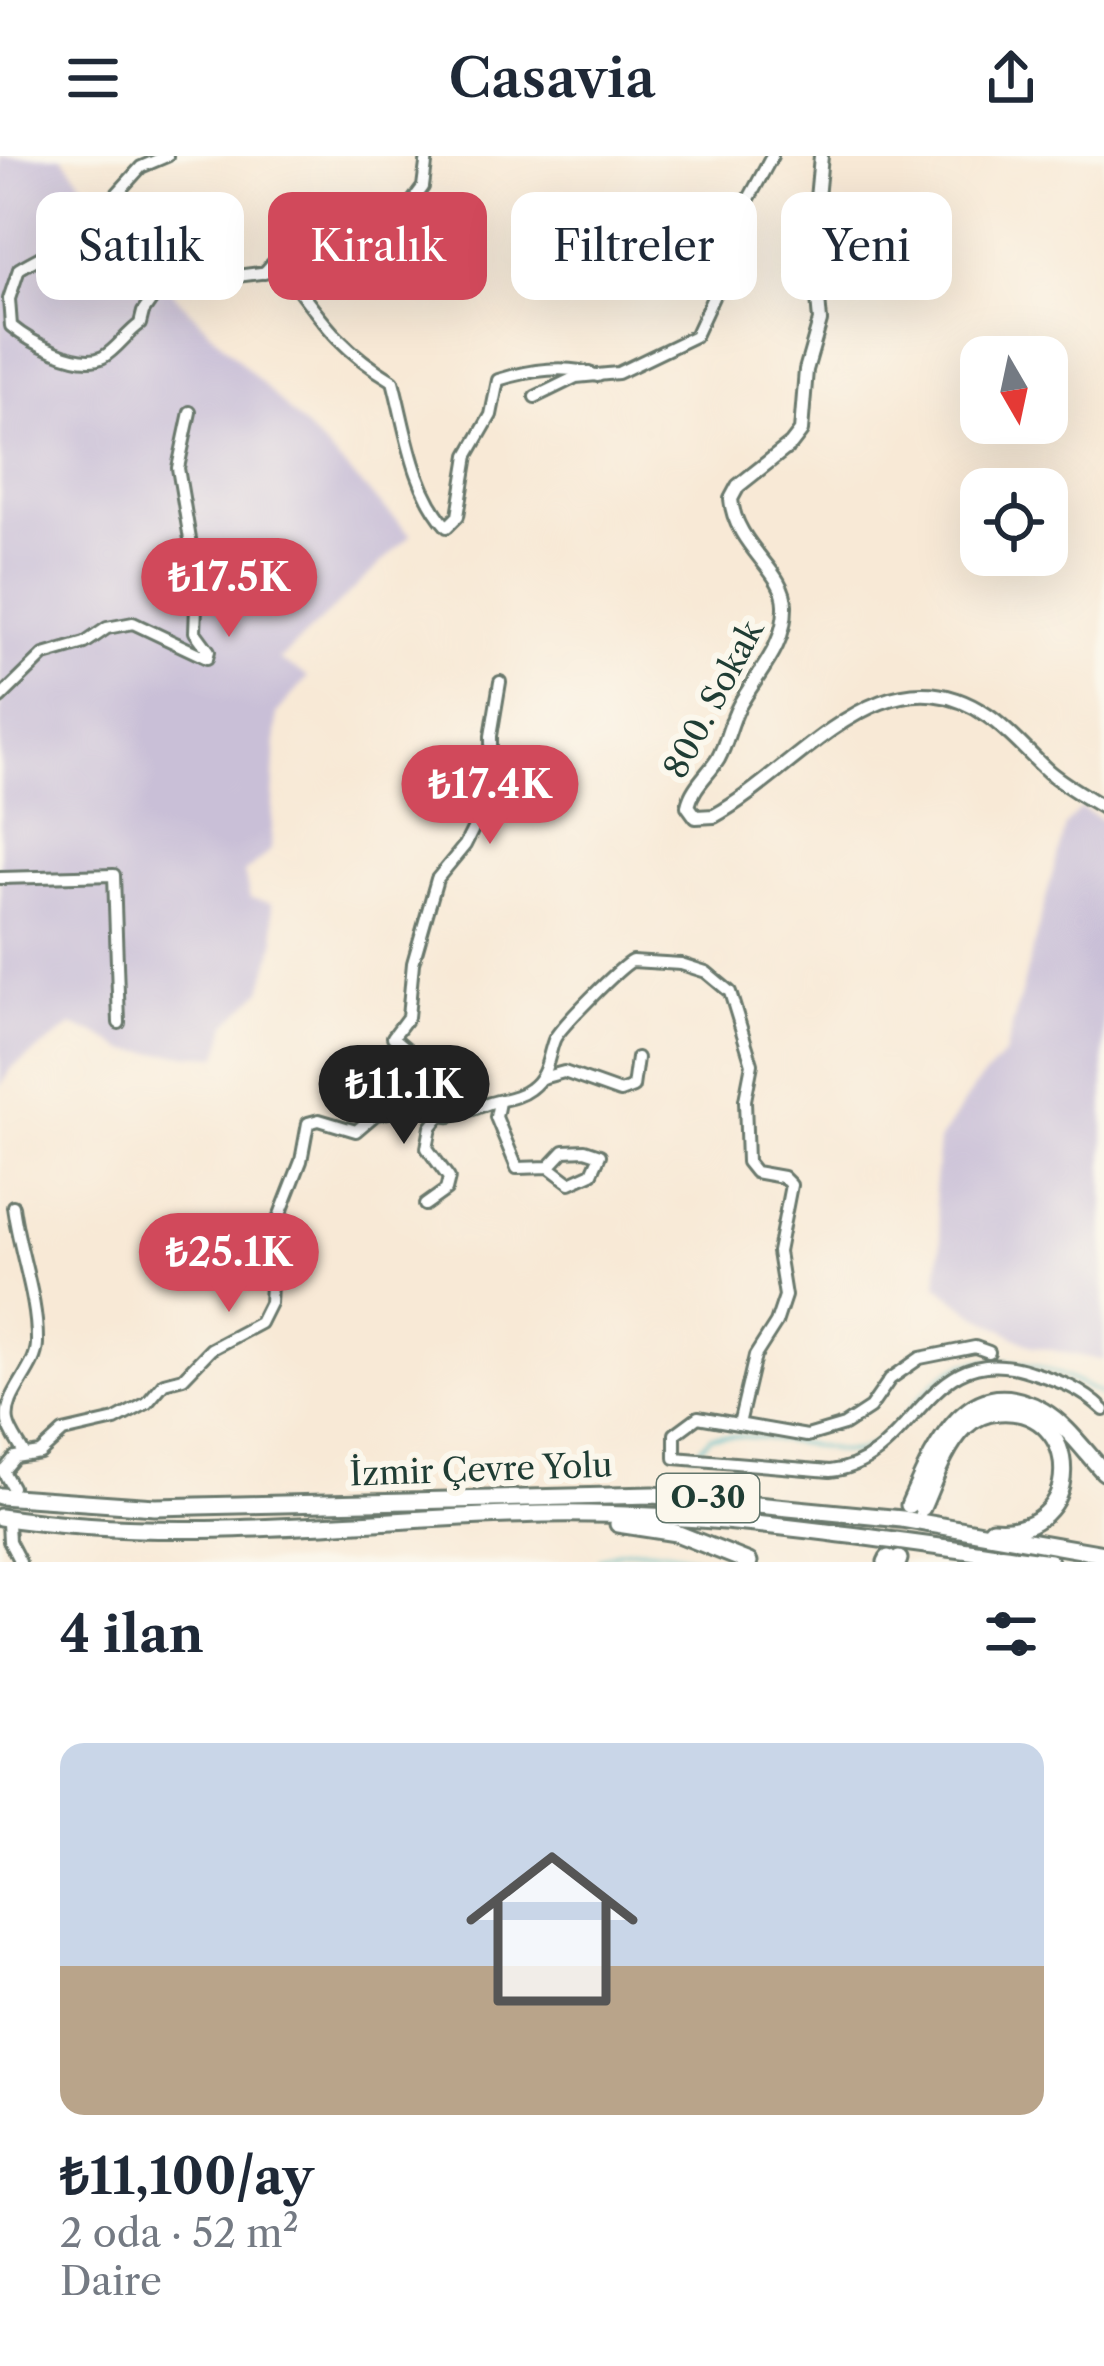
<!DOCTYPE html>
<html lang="tr">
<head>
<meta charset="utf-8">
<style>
  body { margin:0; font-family:"Libre Caslon Text",serif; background:#f2f2f3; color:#1f2937; height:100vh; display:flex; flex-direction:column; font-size:45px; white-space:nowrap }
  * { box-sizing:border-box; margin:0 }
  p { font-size:39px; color:#747a83 }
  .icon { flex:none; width:66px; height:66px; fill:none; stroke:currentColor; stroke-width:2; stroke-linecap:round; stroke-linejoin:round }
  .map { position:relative; height:1406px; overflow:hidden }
  .sheet { display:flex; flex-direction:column; background:#fff; flex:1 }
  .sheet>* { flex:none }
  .banner { position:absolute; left:36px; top:36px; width:1032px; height:108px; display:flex; gap:24px }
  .needle { width:78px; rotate:171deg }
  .fabs { position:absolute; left:960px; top:180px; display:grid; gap:24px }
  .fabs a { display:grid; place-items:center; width:108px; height:108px; border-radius:24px; background:#fff; box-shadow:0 12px 48px #0002; font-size:60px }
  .price { position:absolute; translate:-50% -102px; padding:0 27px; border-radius:42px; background:#d1495b; color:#fff; font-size:39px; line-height:78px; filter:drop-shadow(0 3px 6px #0008) }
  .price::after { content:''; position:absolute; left:50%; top:72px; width:36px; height:27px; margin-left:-18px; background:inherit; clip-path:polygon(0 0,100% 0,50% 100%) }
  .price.on { background:#222; color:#fff }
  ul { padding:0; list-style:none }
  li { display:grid; align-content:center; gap:24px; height:636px; padding:0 60px }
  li+li { border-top:3px solid #e0e1e3 }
  li span { display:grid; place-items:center; height:372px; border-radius:24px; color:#555 }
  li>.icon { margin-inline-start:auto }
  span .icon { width:216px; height:216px; fill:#fffc; stroke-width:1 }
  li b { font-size:51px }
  h2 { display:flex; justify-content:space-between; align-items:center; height:144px; padding:0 60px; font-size:51px }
  .chip { padding:0 42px; border-radius:24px; background:#fff; box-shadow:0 12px 48px #0002; font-size:42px; line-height:108px }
  .chip.on { background:#d1495b; color:#fff }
  header { display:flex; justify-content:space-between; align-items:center; height:156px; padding:0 60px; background:#fff; font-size:54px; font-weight:600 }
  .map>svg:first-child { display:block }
</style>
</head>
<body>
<header><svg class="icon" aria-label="menu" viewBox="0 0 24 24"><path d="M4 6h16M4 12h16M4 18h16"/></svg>Casavia<svg class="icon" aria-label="share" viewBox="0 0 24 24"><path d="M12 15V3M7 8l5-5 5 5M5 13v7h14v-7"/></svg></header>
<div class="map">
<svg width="1104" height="1406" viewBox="0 0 1104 1406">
  <rect width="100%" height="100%" fill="#fbf7ec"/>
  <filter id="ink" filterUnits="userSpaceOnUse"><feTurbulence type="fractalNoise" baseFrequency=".00833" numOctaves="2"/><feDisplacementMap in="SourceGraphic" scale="24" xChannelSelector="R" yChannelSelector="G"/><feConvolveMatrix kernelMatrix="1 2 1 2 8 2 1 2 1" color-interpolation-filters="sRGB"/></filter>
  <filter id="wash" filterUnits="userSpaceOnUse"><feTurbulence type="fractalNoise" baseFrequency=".004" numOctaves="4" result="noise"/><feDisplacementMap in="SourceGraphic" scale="48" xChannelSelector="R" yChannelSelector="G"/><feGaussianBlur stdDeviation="2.7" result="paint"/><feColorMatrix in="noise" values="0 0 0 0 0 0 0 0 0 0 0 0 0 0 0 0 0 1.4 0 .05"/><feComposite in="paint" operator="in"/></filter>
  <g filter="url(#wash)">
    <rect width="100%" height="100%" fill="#f8e9d6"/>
    <g fill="#c9bfd7">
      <polygon points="0,0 62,0 112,64 105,68 411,379 279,504 308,521 277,557 271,694 244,717 250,742 271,747 276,783 262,834 227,868 219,900 126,895 102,880 72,870 12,912 0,931"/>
      <polygon points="1080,652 1104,665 1104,1203 1101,1204 1032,1190 972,1156 937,1129 941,1084 934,1034 939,985 974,931 1005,898 1065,670"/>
    </g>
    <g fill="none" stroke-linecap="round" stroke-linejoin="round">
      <g stroke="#4ab9c2" stroke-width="3">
        <path d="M 999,1205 C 1036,1205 1071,1223 1104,1240"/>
        <path d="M 693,1299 L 711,1280 C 744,1279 773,1283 805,1288 C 819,1291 838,1297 852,1296 C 904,1290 921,1204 989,1205"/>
        <path d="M 599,1403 C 635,1386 675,1396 712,1406"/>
      </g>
    </g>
  </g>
  <g filter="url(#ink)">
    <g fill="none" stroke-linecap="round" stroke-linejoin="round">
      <polyline stroke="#cdc7b6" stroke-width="15" stroke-dasharray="15 8" stroke-linecap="butt" points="888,1402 908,1351"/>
      <defs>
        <g id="minor">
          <path d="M 167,0 L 141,11 L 113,42 L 112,72 L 158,130 L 284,114 C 321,163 338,192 393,225 C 406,273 412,332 447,371 L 458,360 L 468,299 L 491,259 L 498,224 C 529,214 568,208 598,220"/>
          <path d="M 113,67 C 103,69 31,105 19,113 L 9,143 L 11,170 C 29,185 79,213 103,201 C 116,194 127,177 140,168 L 143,156 L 161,130"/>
          <path d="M 264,117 C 286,90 330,65 363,55 C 377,50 395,51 411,47 L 423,31 L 427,0"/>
          <polyline points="535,241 576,221 618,217 695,180 727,111 745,50 772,0"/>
          <path d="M 500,526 L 491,580 L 491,625 L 487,635 L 476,645 L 473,673 L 465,689 L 437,723 L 413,807 L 408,861 L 393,881 L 407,893 L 410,944 C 459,964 435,966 487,948 C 502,943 517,943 530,933 C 548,920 547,903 554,884 C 559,872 621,810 632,805 L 681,808 L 706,816 L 730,836 L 752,908 L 745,944 L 747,1006 L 755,1016 L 783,1021 L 791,1029 L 778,1096 L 785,1140 L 776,1167 L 755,1200 L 739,1268"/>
          <polyline points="0,542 44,499 85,487 107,472 133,467 207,502 209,495 195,476 197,425 178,312 190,256"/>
          <polyline points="0,722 114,719 119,867"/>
          <polyline points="542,922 564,916 620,936 633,931 637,902"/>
          <polyline points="499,946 496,961 517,1012 549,1011 570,1027 592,1017 600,999 585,994 564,995 549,1011"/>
          <polyline points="425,1049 446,1034 449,1022 427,992 431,971 439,961"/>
          <path d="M 13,1050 C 19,1097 38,1141 37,1188 C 36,1215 3,1239 8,1266 C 10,1277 20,1289 25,1299"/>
          <path d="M 989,1196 L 975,1191 L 920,1202 L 890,1223 L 870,1252 L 844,1269 L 807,1280 L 698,1261 L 675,1278 L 675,1302 L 830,1315 C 917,1307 924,1179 1031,1216 C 1060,1225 1082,1233 1104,1254"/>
          <polyline points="12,1331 3,1315 15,1301 40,1297 63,1276 115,1264 147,1247 164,1227 183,1222 211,1193 260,1167 270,1147 274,1074 301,1005 308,967 319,964 356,975 376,958 401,954 410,944"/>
          <polyline points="8,1367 9,1385 20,1406"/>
        </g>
        <path id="major" d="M 821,0 L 813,85 L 820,165 L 806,214 L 801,275 L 791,288 L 738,330 L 731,343 C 735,390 785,415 785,449 C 786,491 757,517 739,550 C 730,567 727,587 718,603 C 708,619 692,631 688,650 L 696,661 L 714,660 C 799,614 883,487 988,560 C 1010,575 1029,598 1049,616 C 1066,630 1086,641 1104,652"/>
        <g id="highway">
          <polyline points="0,1340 155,1351 653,1339 902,1363 1104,1398"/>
          <path d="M 909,1349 C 933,1295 967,1210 1043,1255 C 1067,1269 1085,1296 1104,1316"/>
          <path d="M 922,1352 C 934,1325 944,1292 965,1271 C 975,1261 986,1257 999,1256 C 1084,1250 1086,1382 992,1373"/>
          <path d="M 0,1361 C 181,1389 363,1362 544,1358 C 715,1355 882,1384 1050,1406"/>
          <polyline points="618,1368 676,1377 749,1406"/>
          <polyline points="886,1406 888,1402"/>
          <polyline points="898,1406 899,1403"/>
        </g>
      </defs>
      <use href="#minor" stroke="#6b796d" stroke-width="16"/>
      <use href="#major" stroke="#6b796d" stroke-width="18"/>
      <use href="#highway" stroke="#6b796d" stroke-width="21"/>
      <use href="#minor" stroke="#fff" stroke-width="10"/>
      <use href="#major" stroke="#fff" stroke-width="12"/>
      <use href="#highway" stroke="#fff" stroke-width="15"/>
    </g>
  </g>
  <g text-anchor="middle" stroke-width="12" stroke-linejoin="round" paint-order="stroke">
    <rect fill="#fbf7ec" stroke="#61756b" stroke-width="3" x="657" y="1318" width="102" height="48" rx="9"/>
    <g font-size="30" font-weight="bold" fill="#1f3d34">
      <text x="708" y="1352">O-30</text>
    </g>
    <g font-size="33" fill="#1f3d34" stroke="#fbf7ec">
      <text transform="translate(713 543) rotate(-62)" y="12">800. Sokak</text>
      <text transform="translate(481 1313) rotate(-2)" y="12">İzmir Çevre Yolu</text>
    </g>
  </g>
</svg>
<div class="fabs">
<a><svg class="needle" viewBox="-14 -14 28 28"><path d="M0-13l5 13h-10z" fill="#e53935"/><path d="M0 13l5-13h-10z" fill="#747a83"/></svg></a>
<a><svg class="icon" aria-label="locate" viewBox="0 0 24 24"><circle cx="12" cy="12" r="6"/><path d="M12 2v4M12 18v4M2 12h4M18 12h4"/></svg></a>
</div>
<b class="price" style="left:229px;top:484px">₺17.5K</b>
<b class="price" style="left:490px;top:691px">₺17.4K</b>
<b class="price on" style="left:404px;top:991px">₺11.1K</b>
<b class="price" style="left:229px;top:1159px">₺25.1K</b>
<div class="banner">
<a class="chip">Satılık</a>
<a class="chip on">Kiralık</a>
<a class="chip">Filtreler</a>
<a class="chip">Yeni</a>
</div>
</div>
<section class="sheet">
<h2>4 ilan<svg class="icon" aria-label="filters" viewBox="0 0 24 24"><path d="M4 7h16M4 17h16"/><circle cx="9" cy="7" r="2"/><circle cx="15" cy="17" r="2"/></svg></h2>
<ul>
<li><span style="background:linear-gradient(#c9d6e8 60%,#b9a48a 0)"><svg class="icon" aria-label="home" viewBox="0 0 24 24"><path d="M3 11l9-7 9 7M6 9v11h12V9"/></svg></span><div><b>₺11,100/ay</b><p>2 oda · 52 m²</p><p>Daire</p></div></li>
</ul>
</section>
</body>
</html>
